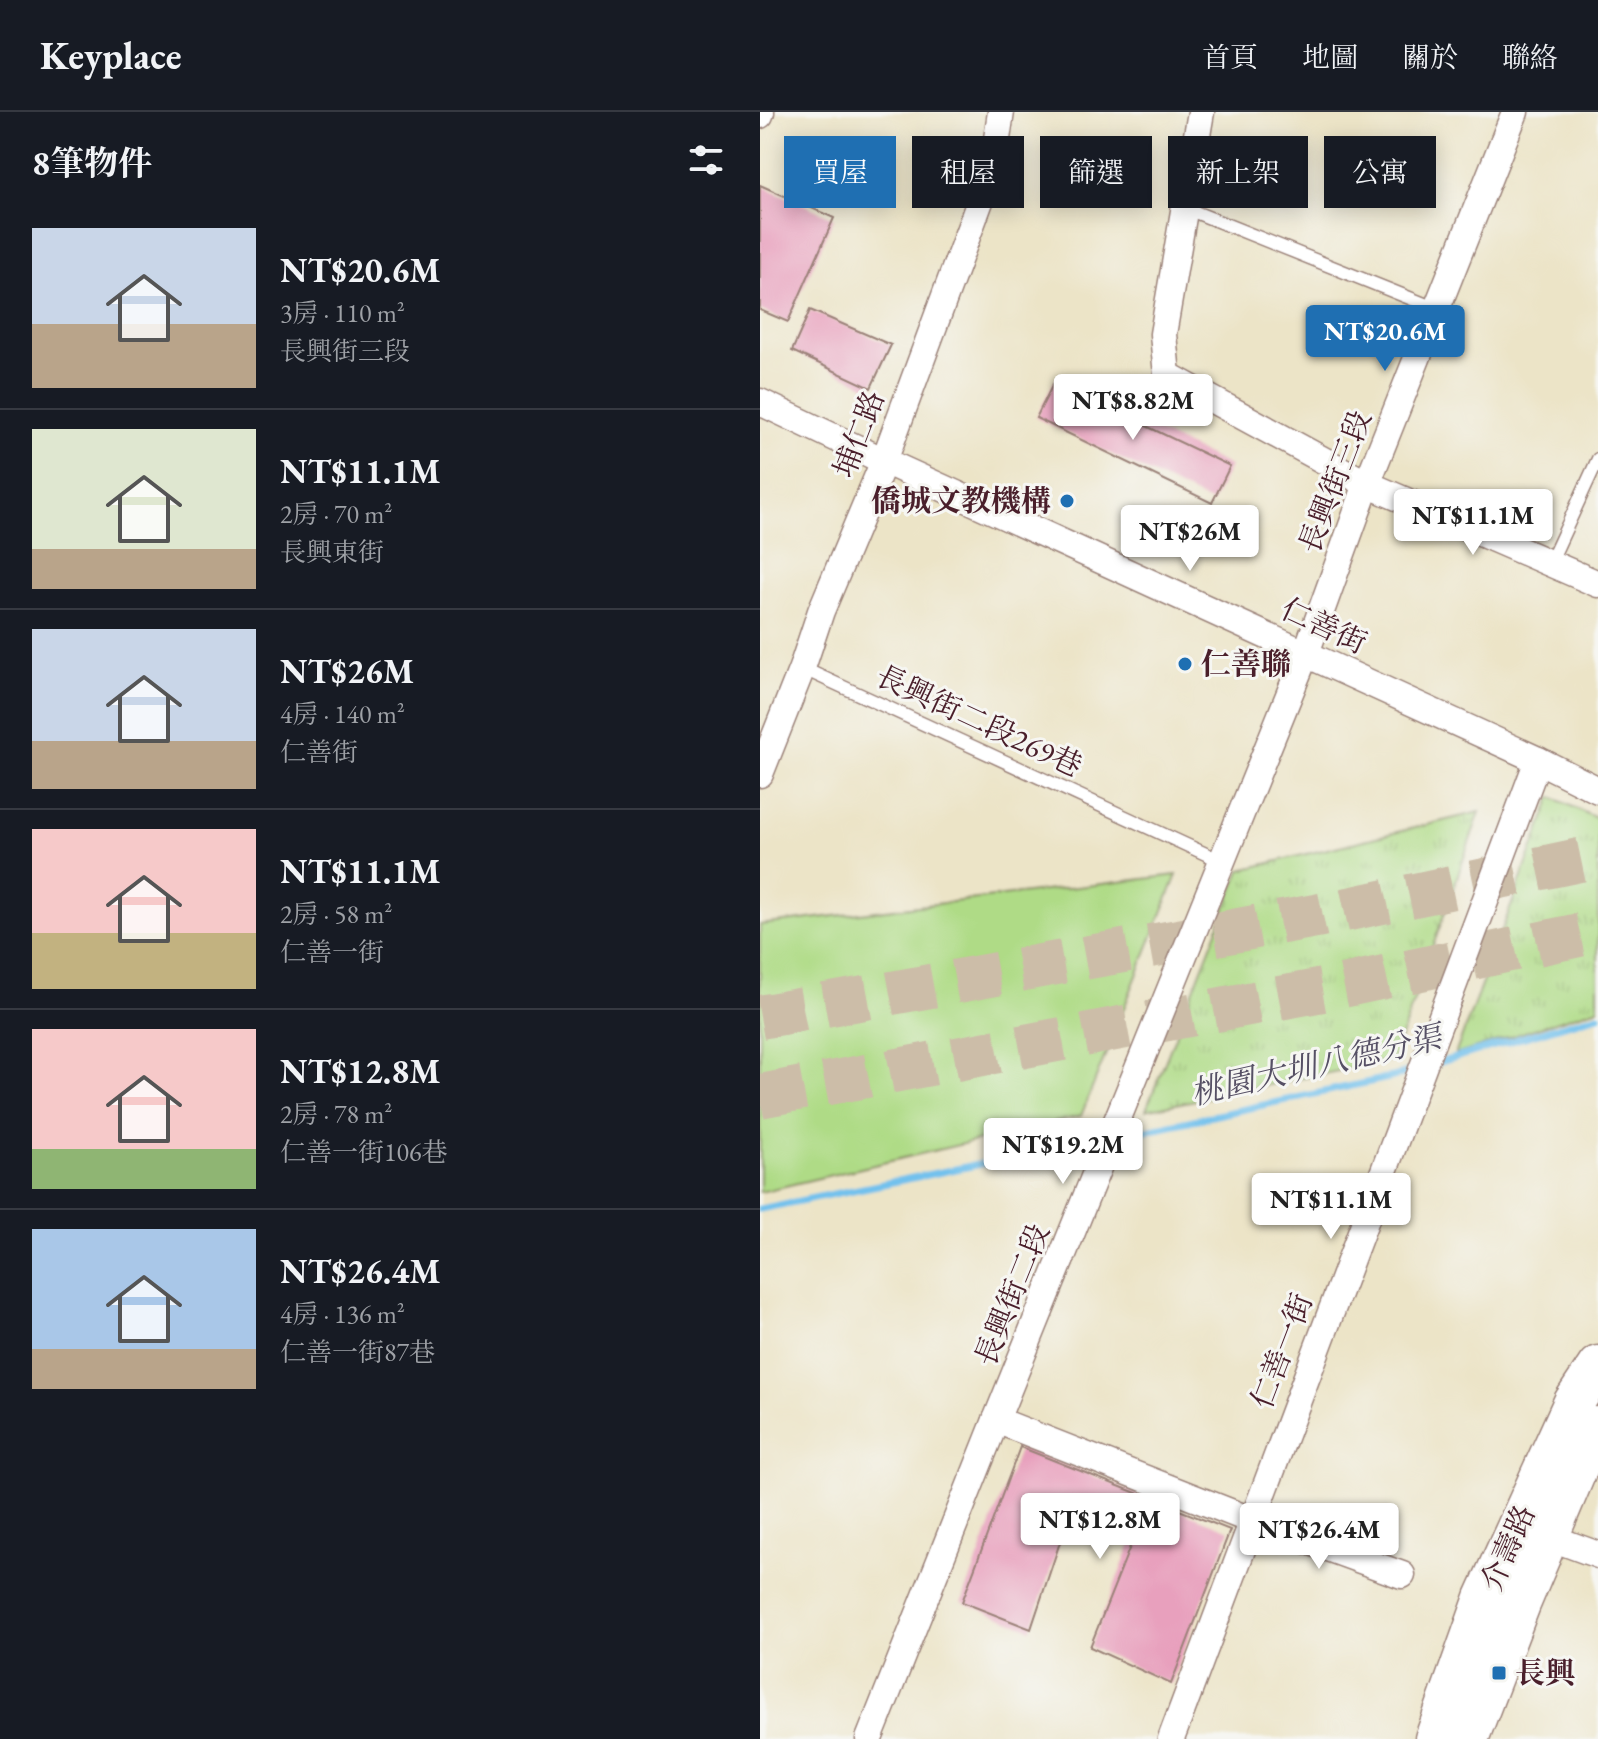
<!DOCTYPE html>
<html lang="zh-TW">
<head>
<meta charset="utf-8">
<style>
  body { margin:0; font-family:"EB Garamond","Noto Serif TC",serif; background:#242831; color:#f1f3f6; height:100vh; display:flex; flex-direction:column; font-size:30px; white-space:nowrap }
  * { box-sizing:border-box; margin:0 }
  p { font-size:26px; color:#9ea1a6 }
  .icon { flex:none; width:44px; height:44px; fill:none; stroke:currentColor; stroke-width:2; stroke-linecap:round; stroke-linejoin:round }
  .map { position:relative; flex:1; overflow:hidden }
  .panel { display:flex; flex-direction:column; background:#171b24; width:760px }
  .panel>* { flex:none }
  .guide { position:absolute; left:24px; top:24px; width:694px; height:72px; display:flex; gap:16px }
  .price { position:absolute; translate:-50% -68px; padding:0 18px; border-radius:8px; background:#fff; color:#222; font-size:26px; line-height:52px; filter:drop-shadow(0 2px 4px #0008) }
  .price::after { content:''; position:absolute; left:50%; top:48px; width:24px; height:18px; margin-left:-12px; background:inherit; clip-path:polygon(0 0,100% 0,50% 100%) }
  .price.selected { background:#1f6fb2; color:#fff }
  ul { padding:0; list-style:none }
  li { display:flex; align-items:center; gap:24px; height:200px; padding:0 32px }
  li+li { border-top:2px solid #363941 }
  li span { display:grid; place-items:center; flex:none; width:224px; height:160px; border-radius:0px; color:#555 }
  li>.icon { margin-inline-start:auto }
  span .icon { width:96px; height:96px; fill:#fffc; stroke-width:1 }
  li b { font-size:34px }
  h2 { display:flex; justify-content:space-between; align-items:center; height:96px; padding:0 32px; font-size:34px }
  .tag { padding:0 28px; border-radius:0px; background:#171b24; box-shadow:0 4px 20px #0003; font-size:28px; line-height:72px }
  .tag.selected { background:#1f6fb2; color:#fff }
  header { display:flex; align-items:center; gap:48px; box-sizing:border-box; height:112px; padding:0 40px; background:#171b24; border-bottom:2px solid #363941 }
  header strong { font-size:38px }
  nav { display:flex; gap:44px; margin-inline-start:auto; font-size:28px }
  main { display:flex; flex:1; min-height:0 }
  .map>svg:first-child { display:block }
</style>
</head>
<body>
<header>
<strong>Keyplace</strong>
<nav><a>首頁</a><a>地圖</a><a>關於</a><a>聯絡</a></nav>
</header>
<main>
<section class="panel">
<h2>8筆物件<svg class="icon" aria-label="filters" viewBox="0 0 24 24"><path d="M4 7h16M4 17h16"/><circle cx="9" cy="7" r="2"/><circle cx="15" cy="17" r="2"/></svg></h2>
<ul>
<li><span style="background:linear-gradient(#c9d6e8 60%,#b9a48a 0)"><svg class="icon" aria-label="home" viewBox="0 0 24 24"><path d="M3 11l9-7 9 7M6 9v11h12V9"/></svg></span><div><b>NT$20.6M</b><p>3房 · 110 m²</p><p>長興街三段</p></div></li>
<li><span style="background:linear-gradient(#dfe7d0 75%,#b9a48a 0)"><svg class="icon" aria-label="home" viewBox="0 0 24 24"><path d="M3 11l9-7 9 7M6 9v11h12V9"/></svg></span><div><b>NT$11.1M</b><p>2房 · 70 m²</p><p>長興東街</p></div></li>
<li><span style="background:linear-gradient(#c9d6e8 70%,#b9a48a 0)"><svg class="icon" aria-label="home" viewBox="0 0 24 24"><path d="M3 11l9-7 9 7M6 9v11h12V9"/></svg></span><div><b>NT$26M</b><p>4房 · 140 m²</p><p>仁善街</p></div></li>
<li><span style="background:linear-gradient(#f6c9c9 65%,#c2b280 0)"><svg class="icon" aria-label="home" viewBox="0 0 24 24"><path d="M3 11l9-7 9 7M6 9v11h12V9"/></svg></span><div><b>NT$11.1M</b><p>2房 · 58 m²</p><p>仁善一街</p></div></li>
<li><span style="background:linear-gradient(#f6c9c9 75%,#8fb573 0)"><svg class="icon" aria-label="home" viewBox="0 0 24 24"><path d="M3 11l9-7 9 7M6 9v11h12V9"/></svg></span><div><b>NT$12.8M</b><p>2房 · 78 m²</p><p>仁善一街106巷</p></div></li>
<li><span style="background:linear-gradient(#a9c7e8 75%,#b9a48a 0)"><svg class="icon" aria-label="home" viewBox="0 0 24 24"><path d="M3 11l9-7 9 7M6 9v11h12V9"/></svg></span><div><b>NT$26.4M</b><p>4房 · 136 m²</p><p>仁善一街87巷</p></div></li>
</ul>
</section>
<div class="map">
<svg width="838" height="1627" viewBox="0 0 838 1627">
  <defs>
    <pattern id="grass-tufts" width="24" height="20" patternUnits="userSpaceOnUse" patternTransform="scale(2)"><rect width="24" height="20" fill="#afdb86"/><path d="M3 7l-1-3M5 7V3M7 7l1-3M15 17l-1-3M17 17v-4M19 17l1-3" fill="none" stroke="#98bc74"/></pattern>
  </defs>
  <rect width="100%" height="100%" fill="#f6f6f2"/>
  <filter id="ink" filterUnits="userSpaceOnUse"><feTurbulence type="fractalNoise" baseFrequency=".0125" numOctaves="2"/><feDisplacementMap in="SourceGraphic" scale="16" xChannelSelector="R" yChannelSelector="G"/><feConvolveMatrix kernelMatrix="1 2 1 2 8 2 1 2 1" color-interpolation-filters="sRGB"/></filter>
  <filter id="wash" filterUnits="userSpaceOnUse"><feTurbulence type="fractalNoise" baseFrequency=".006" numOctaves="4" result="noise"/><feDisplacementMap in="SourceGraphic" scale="32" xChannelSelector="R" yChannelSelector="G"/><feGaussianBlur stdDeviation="1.8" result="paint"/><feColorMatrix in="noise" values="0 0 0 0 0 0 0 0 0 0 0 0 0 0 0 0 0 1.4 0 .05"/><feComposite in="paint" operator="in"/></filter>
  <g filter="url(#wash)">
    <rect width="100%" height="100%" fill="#ece4c7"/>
    <g fill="url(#grass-tufts)" stroke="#7c7d58" stroke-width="2">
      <polygon points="792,685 838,707 838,896 695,943"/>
      <polygon points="720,700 633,948 386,998 481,758"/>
    </g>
    <polygon fill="#afdb86" stroke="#7c7d58" stroke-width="2" points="417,763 321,1004 0,1080 0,813"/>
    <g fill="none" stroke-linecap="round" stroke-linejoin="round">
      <g stroke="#72c1ed" stroke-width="7">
        <polyline points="671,953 838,903"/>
        <polyline points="359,1024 633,965 655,958"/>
        <polyline points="0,1097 343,1027"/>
      </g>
    </g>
    <g id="blocks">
      <g fill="#e8a0bd">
        <polygon points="0,73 74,106 28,210 0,198"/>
        <polygon points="50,198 131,233 111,276 32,239"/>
        <polygon points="294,270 470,354 452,391 276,306"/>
        <polygon points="260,1335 470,1418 411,1572 330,1535 375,1422 310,1400 271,1517 202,1490"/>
      </g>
    </g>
  </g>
  <g filter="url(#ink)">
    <use href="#blocks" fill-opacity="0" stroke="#9b8279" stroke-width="2"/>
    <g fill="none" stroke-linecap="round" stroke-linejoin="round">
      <g stroke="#ccbda8" stroke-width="44" stroke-dasharray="44 22" stroke-linecap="butt">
        <polyline points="0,905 561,803 838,744"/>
        <polyline points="0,984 573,876 838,819"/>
      </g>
      <defs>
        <g id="service">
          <polyline points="425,96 677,197"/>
          <polyline points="790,451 838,347"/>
          <polyline points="42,556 461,749"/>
        </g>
        <g id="minor">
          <polyline points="441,0 403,222 407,263 607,372 838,472"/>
          <polyline points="0,3 1,0"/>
          <polyline points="0,290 124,349 778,648 838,678"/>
          <polyline points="0,662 42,556 61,499 124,349 233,54 241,0"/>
          <polyline points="236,1308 493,1409 642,1463"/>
          <polyline points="789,1425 838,1443"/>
          <polyline points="109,1627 236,1308 546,541 607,372 755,0"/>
          <polyline points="411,1627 778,648"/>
        </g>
        <g id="primary">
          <polyline points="675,1627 725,1486 814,1290 838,1254"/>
          <polyline points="708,1627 760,1492 830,1326 838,1315"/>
        </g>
      </defs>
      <use href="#service" stroke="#9b8279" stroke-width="15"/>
      <use href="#minor" stroke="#9b8279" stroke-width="29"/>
      <use href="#primary" stroke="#9b8279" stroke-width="43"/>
      <use href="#service" stroke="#fff" stroke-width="12"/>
      <use href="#minor" stroke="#fff" stroke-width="26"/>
      <use href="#primary" stroke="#fff" stroke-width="40"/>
    </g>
  </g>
  <g fill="#1f6fb2" stroke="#f6f6f2" stroke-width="3">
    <circle cx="307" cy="389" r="8"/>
    <circle cx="425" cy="552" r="8"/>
    <rect x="731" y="1553" width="16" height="16" rx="4"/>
  </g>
  <g text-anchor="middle" stroke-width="6" stroke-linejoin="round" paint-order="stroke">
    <g font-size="30" fill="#4a1f2b" stroke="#f6f6f2">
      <text transform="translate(99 322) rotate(-69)" y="10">埔仁路</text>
      <text transform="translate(575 370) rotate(-69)" y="10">長興街三段</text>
      <text transform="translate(564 514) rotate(25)" y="10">仁善街</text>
      <text transform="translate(219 609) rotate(25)" y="10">長興街二段269巷</text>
      <text transform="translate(252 1183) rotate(-68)" y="10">長興街二段</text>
      <text transform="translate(522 1239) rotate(-69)" y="10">仁善一街</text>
      <text transform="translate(748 1436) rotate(-66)" y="10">介壽路</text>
    </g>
    <g font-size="30" font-weight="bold" fill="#4a1f2b" stroke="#f6f6f2" text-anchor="start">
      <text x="291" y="399" text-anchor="end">僑城文教機構</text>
      <text x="441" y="562">仁善聯</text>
      <text x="755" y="1571">長興</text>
    </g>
    <g font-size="32" font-style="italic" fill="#565065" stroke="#f6f6f2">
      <text transform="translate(556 953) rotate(-13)" y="11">桃園大圳八德分渠</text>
    </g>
  </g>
</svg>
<b class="price selected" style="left:625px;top:261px">NT$20.6M</b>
<b class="price" style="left:373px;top:330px">NT$8.82M</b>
<b class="price" style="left:713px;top:445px">NT$11.1M</b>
<b class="price" style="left:430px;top:461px">NT$26M</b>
<b class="price" style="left:303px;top:1074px">NT$19.2M</b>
<b class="price" style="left:571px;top:1129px">NT$11.1M</b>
<b class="price" style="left:340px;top:1449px">NT$12.8M</b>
<b class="price" style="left:559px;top:1459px">NT$26.4M</b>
<div class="guide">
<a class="tag selected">買屋</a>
<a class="tag">租屋</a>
<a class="tag">篩選</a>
<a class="tag">新上架</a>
<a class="tag">公寓</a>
</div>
</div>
</main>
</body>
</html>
